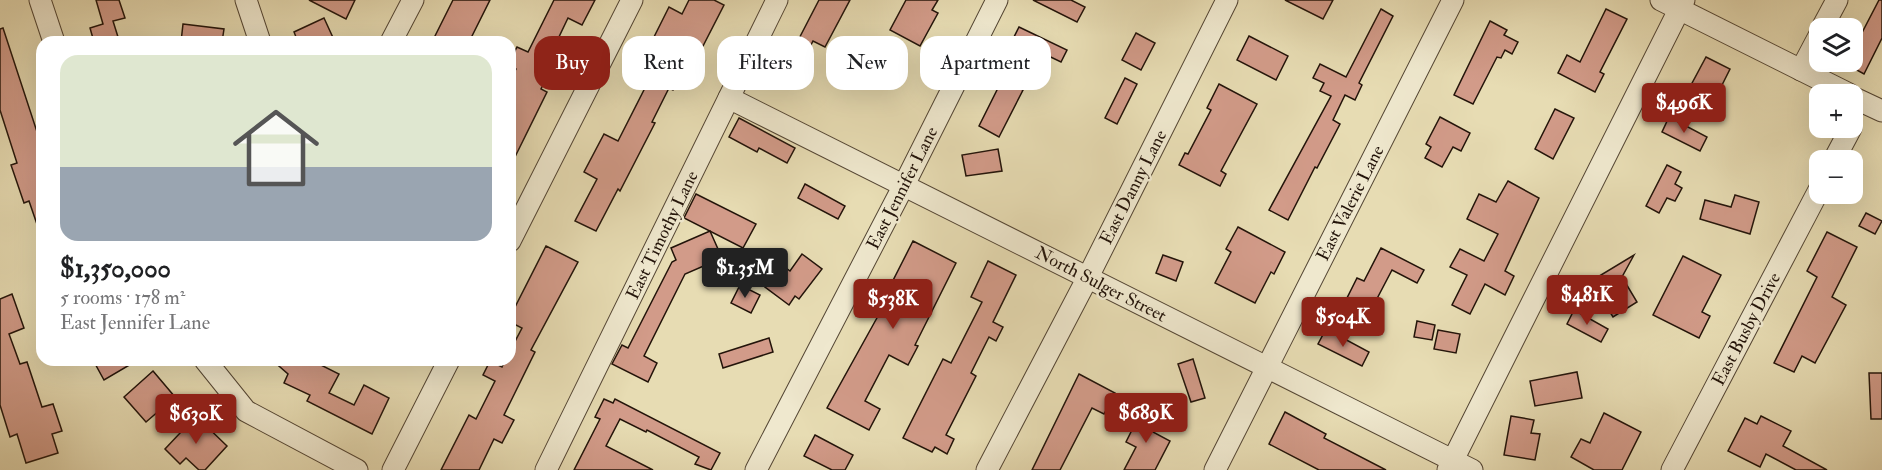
<!DOCTYPE html>
<html lang="en">
<head>
<meta charset="utf-8">
<style>
  body { margin:0; font-family:"IM FELL Double Pica",serif; background:#f2f2f2; color:#202124; height:100vh; display:flex; flex-direction:column; font-size:22px; white-space:nowrap }
  * { box-sizing:border-box; margin:0 }
  p { font-size:20px; color:#757577 }
  .icon { flex:none; width:33px; height:33px; fill:none; stroke:currentColor; stroke-width:2; stroke-linecap:round; stroke-linejoin:round }
  .map { position:relative; flex:1; overflow:hidden }
  .panel { position:absolute; left:36px; top:36px; width:480px; height:330px; display:flex; flex-direction:column; background:#fff; border-radius:18px; box-shadow:0 6px 24px #0002 }
  .panel>* { flex:none }
  .hud { position:absolute; left:534px; top:36px; width:570px; height:54px; display:flex; gap:12px }
  .buttons { position:absolute; left:1809px; top:18px; display:grid; gap:12px }
  .buttons a { display:grid; place-items:center; width:54px; height:54px; border-radius:12px; background:#fff; box-shadow:0 6px 24px #0002; font-size:30px }
  .price { position:absolute; translate:-50% -51px; padding:0 14px; border-radius:6px; background:#8f2418; color:#fff; font-size:20px; line-height:39px; filter:drop-shadow(0 2px 3px #0008) }
  .price::after { content:''; position:absolute; left:50%; top:36px; width:18px; height:14px; margin-left:-9px; background:inherit; clip-path:polygon(0 0,100% 0,50% 100%) }
  .price.active { background:#222; color:#fff }
  ul { padding:0; list-style:none }
  li { display:grid; align-content:center; gap:12px; height:318px; padding:0 24px }
  li span { display:grid; place-items:center; height:186px; border-radius:18px; color:#555 }
  li>.icon { margin-inline-start:auto }
  span .icon { width:108px; height:108px; fill:#fffc; stroke-width:1 }
  li b { font-size:26px }
  .chip { padding:0 21px; border-radius:18px; background:#fff; box-shadow:0 6px 24px #0002; font-size:21px; line-height:54px }
  .chip.active { background:#8f2418; color:#fff }
  .map>svg:first-child { display:block }
</style>
</head>
<body>
<div class="map">
<svg width="1882" height="470" viewBox="0 0 1882 470">
  <rect width="100%" height="100%" fill="#e7dcb3"/>
  <filter id="stains"><feTurbulence type="fractalNoise" baseFrequency=".00333" numOctaves="4"/><feColorMatrix values="0 0 0 0 .2 0 0 0 0 .09 0 0 0 0 .02 0 0 0 .5 -.17"/></filter>
  <radialGradient id="worn" r=".72"><stop offset=".6" stop-color="#630" stop-opacity="0"/><stop offset="1" stop-color="#630" stop-opacity=".3"/></radialGradient>
  <g fill="#d29b89" stroke="#23140a" stroke-width="1.5">
    <polygon points="96,0 119,0 125,18 113,21 118,37 94,42 90,28 103,24"/>
    <polygon points="309,0 355,0 346,19"/>
    <polygon points="453,0 490,0 469,42 432,42"/>
    <polygon points="554,0 595,0 582,25 568,18 547,62 553,65 541,89 547,92 510,167 510,80 516,69 510,66 510,61 517,47 528,52"/>
    <polygon points="689,0 714,0 724,5 703,46 697,43 673,90 669,88 652,122 655,123 620,191 618,189 596,231 575,221 597,179 584,172 604,134 618,141 650,78 637,71 669,7 682,14"/>
    <polygon points="819,0 850,0 825,47 813,41 789,88 767,77 782,47 792,52"/>
    <polygon points="906,0 938,0 932,10 938,13 920,46 890,30"/>
    <polygon points="1033,0 1071,0 1085,7 1077,22"/>
    <polygon points="1285,0 1333,0 1323,19"/>
    <polygon points="1879,0 1882,0 1882,38 1864,74 1846,64 1848,62 1852,62 1852,52"/>
    <polygon points="1381,9 1393,16 1359,83 1362,85 1355,100 1345,95 1333,120 1340,124 1317,168 1315,167 1288,220 1269,210 1331,96 1320,91 1324,83 1313,78 1320,64 1346,77"/>
    <polygon points="1606,9 1627,19 1600,72 1604,74 1595,92 1558,73 1567,55 1580,62"/>
    <polygon points="324,18 335,42 298,42 294,32"/>
    <polygon points="1490,21 1507,30 1504,35 1518,42 1512,54 1505,50 1501,58 1497,57 1473,104 1454,95"/>
    <polygon points="183,24 224,29 222,42 181,42"/>
    <polygon points="1019,27 1067,50 1061,62 1013,39"/>
    <polygon points="3,28 42,147 42,168 38,170 42,183 42,233 40,233 29,201 24,203 11,165 17,163 0,110 0,29"/>
    <polygon points="1136,33 1155,43 1141,70 1122,60"/>
    <polygon points="1249,36 1288,56 1276,80 1237,60"/>
    <polygon points="1706,57 1730,69 1715,99 1690,87"/>
    <polygon points="1125,78 1137,84 1117,124 1105,118"/>
    <polygon points="1002,80 1023,90 999,137 979,126"/>
    <polygon points="1219,84 1257,104 1221,171 1226,174 1220,186 1179,165 1185,153 1188,154 1211,110 1207,108"/>
    <polygon points="1555,109 1574,118 1553,159 1535,149"/>
    <polygon points="1440,117 1470,133 1461,151 1453,147 1442,167 1425,158 1431,147 1426,144"/>
    <polygon points="1669,117 1707,137 1700,151 1662,132"/>
    <polygon points="739,118 795,148 787,163 759,148 757,152 729,137"/>
    <polygon points="998,149 1002,171 966,176 962,155"/>
    <polygon points="1667,165 1681,172 1675,184 1682,188 1675,201 1667,198 1659,213 1646,206"/>
    <polygon points="1508,181 1539,198 1505,271 1514,276 1505,295 1485,284 1470,314 1452,305 1467,275 1450,267 1460,249 1484,261 1498,234 1467,219 1479,194 1496,202"/>
    <polygon points="805,184 845,206 838,219 798,198"/>
    <polygon points="696,194 756,224 743,248 684,218"/>
    <polygon points="1735,195 1759,202 1750,234 1700,219 1705,200 1731,207"/>
    <polygon points="1866,213 1882,221 1875,234 1859,226"/>
    <polygon points="1238,227 1285,252 1274,274 1271,272 1255,303 1215,283 1231,252 1226,249"/>
    <polygon points="710,231 722,258 685,274 644,356 657,363 648,382 612,364 622,345 628,348 672,262 676,260 671,248"/>
    <polygon points="1827,232 1857,247 1832,297 1846,305 1815,363 1802,356 1794,372 1774,363 1817,277 1807,271"/>
    <polygon points="913,241 956,263 915,345 918,346 908,365 889,355 865,401 880,409 869,430 827,408 883,307 880,306"/>
    <polygon points="546,246 578,262 531,350 535,352 504,415 514,420 502,443 494,439 479,470 441,470 469,415 476,419 495,381 483,375 490,361 502,367 505,360 510,360 510,351 522,328 510,322 510,317"/>
    <polygon points="1381,248 1424,270 1417,283 1392,270 1371,310 1347,298 1357,278 1364,281"/>
    <polygon points="802,254 822,269 799,299 795,296 789,305 765,287 782,265 790,271"/>
    <polygon points="1163,255 1183,262 1176,281 1156,273"/>
    <polygon points="1634,255 1622,277 1637,302 1613,317 1591,281"/>
    <polygon points="1683,256 1721,275 1702,312 1710,316 1699,338 1653,315"/>
    <polygon points="988,261 1016,275 993,322 1003,327 996,341 989,337 971,373 976,376 946,435 954,439 947,454 935,447 932,452 903,438 943,359 951,363 982,302 971,297"/>
    <polygon points="740,285 760,295 751,313 731,303"/>
    <polygon points="12,294 24,328 9,334 20,364 27,362 42,407 53,404 62,431 52,434 58,453 26,463 17,434 10,437 0,405 0,299"/>
    <polygon points="1574,310 1608,329 1601,342 1567,324"/>
    <polygon points="1417,321 1435,325 1432,340 1414,337"/>
    <polygon points="1326,329 1369,352 1362,366 1318,344"/>
    <polygon points="1438,330 1460,334 1456,353 1434,349"/>
    <polygon points="769,338 773,352 723,368 719,354"/>
    <polygon points="1193,359 1205,398 1191,402 1178,364"/>
    <polygon points="93,360 138,360 104,380"/>
    <polygon points="272,360 311,360 339,374 329,393 354,405 364,385 389,398 372,434 307,401 310,395 284,383 288,374"/>
    <polygon points="153,371 175,397 146,422 124,397"/>
    <polygon points="1577,372 1582,398 1535,406 1530,381"/>
    <polygon points="1869,373 1882,373 1882,419 1871,419"/>
    <polygon points="1079,374 1115,393 1104,414 1092,408 1060,470 1032,470"/>
    <polygon points="604,399 613,403 615,399 720,453 711,470 695,464 699,457 647,430 646,432 620,419 606,446 653,470 574,470 600,419 595,417"/>
    <polygon points="1143,408 1159,416 1151,431 1170,441 1155,470 1124,470 1136,447 1126,442"/>
    <polygon points="1285,412 1326,434 1324,438 1386,470 1319,470 1269,444"/>
    <polygon points="1604,413 1641,432 1622,470 1594,470 1571,457 1581,439 1590,443"/>
    <polygon points="196,416 227,446 205,470 199,470 186,458 180,464 165,449"/>
    <polygon points="1511,416 1534,420 1531,433 1540,434 1535,460 1504,455"/>
    <polygon points="1761,416 1791,431 1783,446 1827,470 1796,470 1766,454 1760,467 1728,451 1745,418 1757,424"/>
    <polygon points="815,435 853,455 845,470 832,470 804,456"/>
  </g>
  <g fill="none" stroke-linecap="round" stroke-linejoin="round">
    <defs>
      <g id="street">
        <polyline points="40,0 54,42"/>
        <polyline points="246,0 260,42"/>
        <polyline points="1661,0 1849,94"/>
        <polyline points="1822,28 1837,0"/>
        <polyline points="391,42 413,0"/>
        <polyline points="1801,70 1820,34"/>
        <polyline points="1852,97 1882,111"/>
        <polyline points="729,98 1472,470"/>
        <polyline points="1834,160 1851,128"/>
        <polyline points="510,241 632,0"/>
        <polyline points="205,360 246,411 357,470"/>
        <polyline points="393,470 449,360"/>
        <polyline points="546,470 777,0"/>
        <polyline points="756,470 904,185 997,0"/>
        <polyline points="987,470 1088,277 1227,0"/>
        <polyline points="1215,470 1453,0"/>
        <polyline points="1448,470 1684,0"/>
        <polyline points="1672,470 1820,188"/>
      </g>
    </defs>
    <use href="#street" stroke="#544634" stroke-width="23"/>
    <use href="#street" stroke="#efe8ce" stroke-width="21"/>
  </g>
  <g text-anchor="middle" stroke-width="5" stroke-linejoin="round" paint-order="stroke">
    <g font-size="18" fill="#23140a" stroke="#efe8ce">
      <text transform="translate(1133 187) rotate(-63)" y="6">East Danny Lane</text>
      <text transform="translate(902 188) rotate(-63)" y="6">East Jennifer Lane</text>
      <text transform="translate(1350 203) rotate(-63)" y="6">East Valerie Lane</text>
      <text transform="translate(662 235) rotate(-64)" y="6">East Timothy Lane</text>
      <text transform="translate(1101 284) rotate(27)" y="6">North Sulger Street</text>
      <text transform="translate(1746 329) rotate(-62)" y="6">East Busby Drive</text>
    </g>
  </g>
  <rect width="100%" height="100%" filter="url(#stains)"/>
  <rect width="100%" height="100%" fill="url(#worn)"/>
</svg>
<div class="buttons">
<a><svg class="icon" aria-label="layers" viewBox="0 0 24 24"><path d="M12 4l9 5-9 5-9-5zM3 14l9 5 9-5"/></svg></a>
<a>+</a>
<a>−</a>
</div>
<b class="price" style="left:1684px;top:134px">$496K</b>
<b class="price active" style="left:745px;top:299px">$1.35M</b>
<b class="price" style="left:1587px;top:326px">$481K</b>
<b class="price" style="left:893px;top:330px">$538K</b>
<b class="price" style="left:1343px;top:348px">$504K</b>
<b class="price" style="left:1146px;top:444px">$689K</b>
<b class="price" style="left:196px;top:445px">$630K</b>
<div class="hud">
<a class="chip active">Buy</a>
<a class="chip">Rent</a>
<a class="chip">Filters</a>
<a class="chip">New</a>
<a class="chip">Apartment</a>
</div>
<section class="panel">
<ul>
<li><span style="background:linear-gradient(#dfe7d0 60%,#9aa5b1 0)"><svg class="icon" aria-label="home" viewBox="0 0 24 24"><path d="M3 11l9-7 9 7M6 9v11h12V9"/></svg></span><div><b>$1,350,000</b><p>5 rooms · 178 m²</p><p>East Jennifer Lane</p></div></li>
</ul>
</section>
</div>
</body>
</html>
